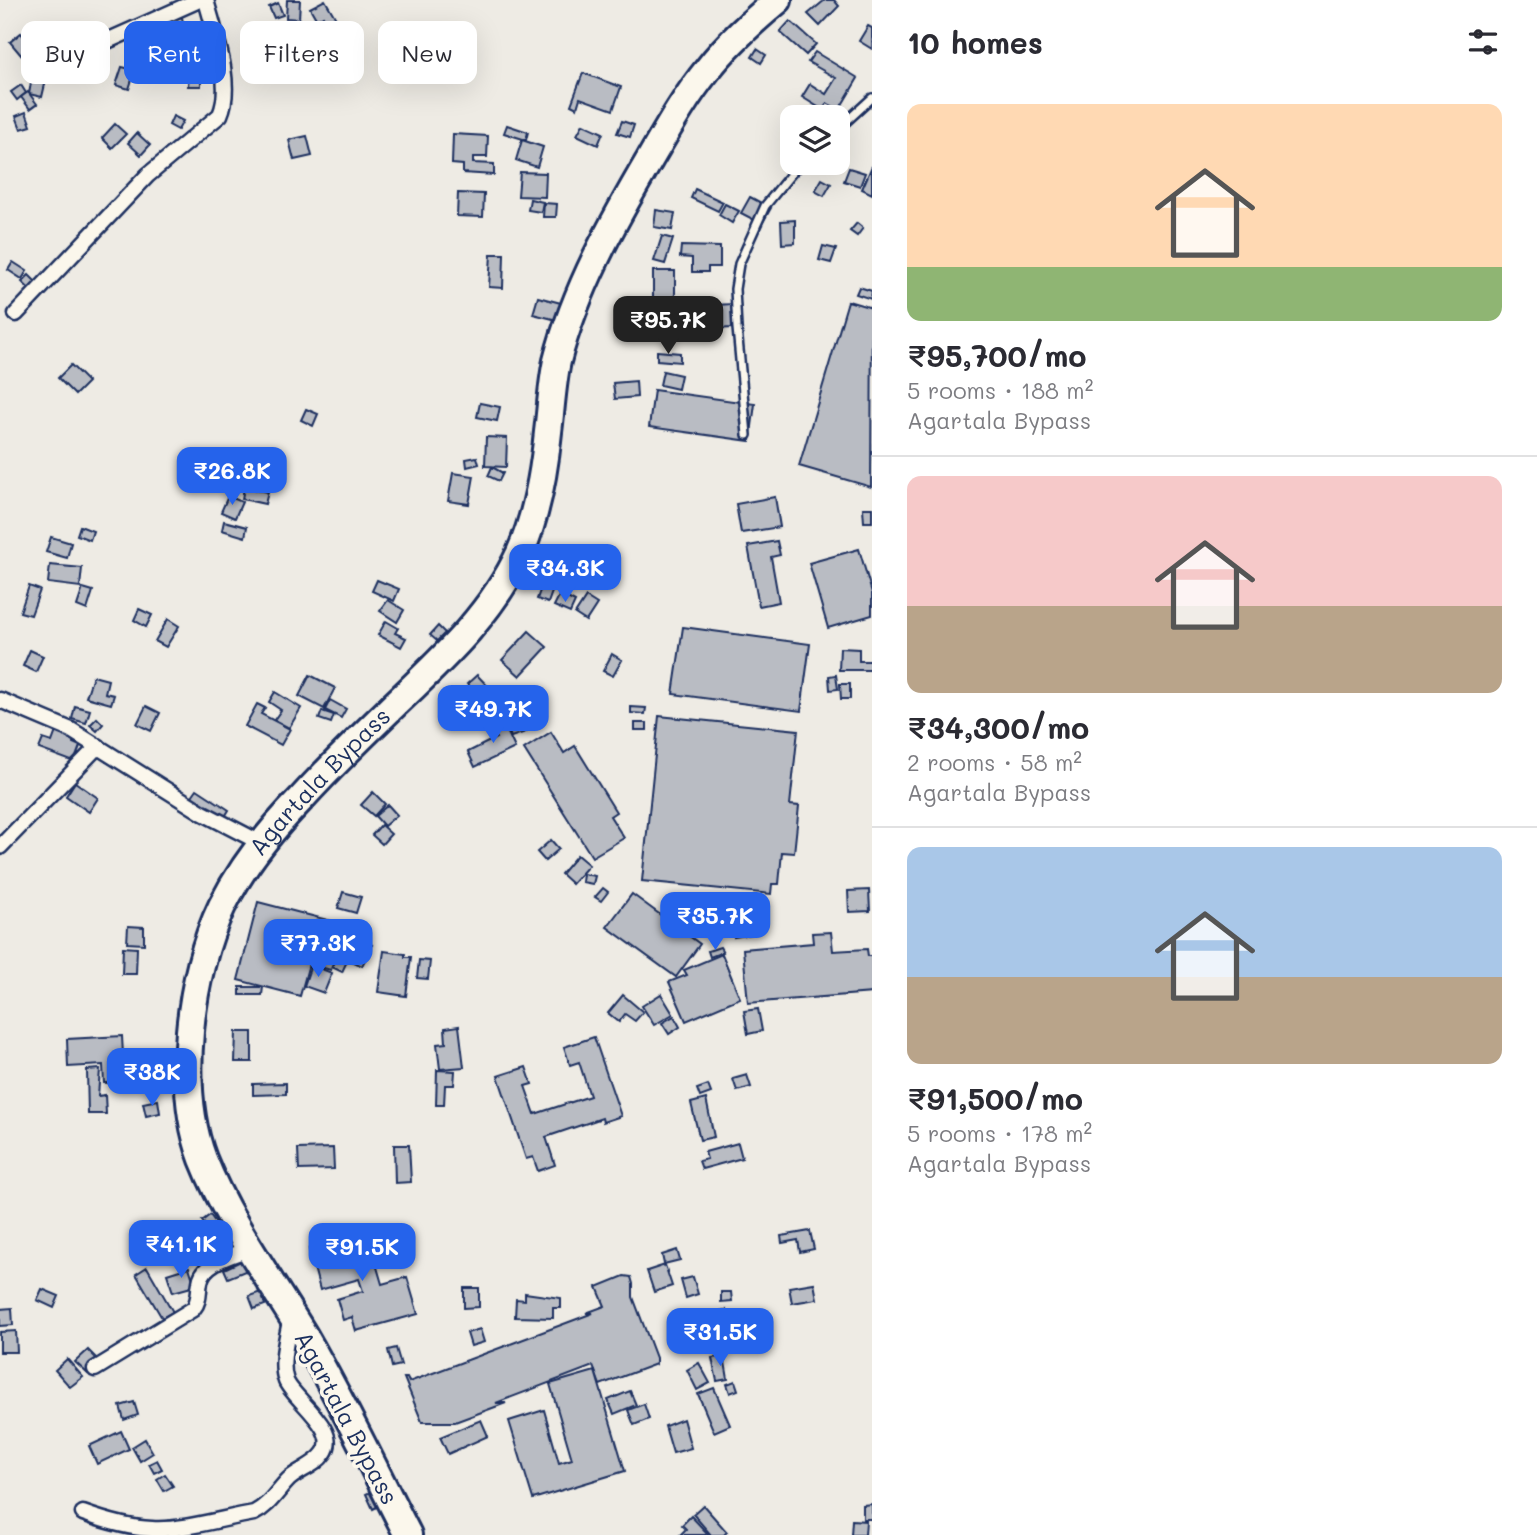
<!DOCTYPE html>
<html lang="en">
<head>
<meta charset="utf-8">
<style>
  body { margin:0; font-family:Mali,sans-serif; background:#f2f2f3; color:#2b2b33; height:100vh; display:flex; flex-direction:column; font-size:26px; white-space:nowrap }
  * { box-sizing:border-box; margin:0 }
  p { font-size:23px; color:#7c7c81 }
  .icon { flex:none; width:38px; height:38px; fill:none; stroke:currentColor; stroke-width:2; stroke-linecap:round; stroke-linejoin:round }
  .map { position:relative; flex:1; overflow:hidden }
  .drawer { display:flex; flex-direction:column; background:#fff; width:665px }
  .drawer>* { flex:none }
  .banner { position:absolute; left:21px; top:21px; width:665px; height:63px; display:flex; gap:14px }
  .fabs { position:absolute; left:780px; top:105px; display:grid; gap:14px }
  .fabs a { display:grid; place-items:center; width:70px; height:70px; border-radius:14px; background:#fff; box-shadow:0 7px 28px #0002; font-size:35px }
  .price { position:absolute; translate:-50% -60px; padding:0 16px; border-radius:14px; background:#2563eb; color:#fff; font-size:23px; line-height:46px; filter:drop-shadow(0 2px 4px #0008) }
  .price::after { content:''; position:absolute; left:50%; top:42px; width:21px; height:16px; margin-left:-10px; background:inherit; clip-path:polygon(0 0,100% 0,50% 100%) }
  .price.active { background:#222; color:#fff }
  ul { padding:0; list-style:none }
  li { display:grid; align-content:center; gap:14px; height:371px; padding:0 35px }
  li+li { border-top:2px solid #e1e1e2 }
  li span { display:grid; place-items:center; height:217px; border-radius:14px; color:#555 }
  li>.icon { margin-inline-start:auto }
  span .icon { width:126px; height:126px; fill:#fffc; stroke-width:1 }
  li b { font-size:30px }
  h2 { display:flex; justify-content:space-between; align-items:center; height:84px; padding:0 35px; font-size:30px }
  .pill { padding:0 24px; border-radius:14px; background:#fff; box-shadow:0 7px 28px #0002; font-size:24px; line-height:63px }
  .pill.active { background:#2563eb; color:#fff }
  main { display:flex; flex:1; min-height:0 }
  .map>svg:first-child { display:block }
</style>
</head>
<body>
<main>
<div class="map">
<svg width="872" height="1535" viewBox="0 0 872 1535">
  <rect width="100%" height="100%" fill="#eeebe4"/>
  <filter id="ink" filterUnits="userSpaceOnUse"><feTurbulence type="fractalNoise" baseFrequency=".0143" numOctaves="2"/><feDisplacementMap in="SourceGraphic" scale="14" xChannelSelector="R" yChannelSelector="G"/><feConvolveMatrix kernelMatrix="1 2 1 2 8 2 1 2 1" color-interpolation-filters="sRGB"/></filter>
  <g filter="url(#ink)">
    <g fill="#b9bcc3" stroke="#1b2f5e" stroke-width="2">
      <polygon points="287,0 300,0 299,19 286,18"/>
      <polygon points="325,0 338,22 329,27 323,16 317,20 310,8"/>
      <polygon points="825,0 834,0 839,6 820,26 808,14"/>
      <polygon points="278,3 283,15 274,18 269,7"/>
      <polygon points="181,13 185,31 174,33 171,14"/>
      <polygon points="790,21 816,44 806,55 780,32"/>
      <polygon points="34,26 43,42 35,46 26,30"/>
      <polygon points="868,26 872,28 872,49 859,41"/>
      <polygon points="21,33 32,46 21,55 10,42"/>
      <polygon points="135,42 146,43 142,61 132,59"/>
      <polygon points="56,48 65,55 53,71 43,64"/>
      <polygon points="757,49 766,55 761,63 752,57"/>
      <polygon points="815,52 858,78 839,110 827,103 823,110 802,97 810,84 826,94 836,78 808,62"/>
      <polygon points="122,67 135,70 129,89 116,85"/>
      <polygon points="583,73 621,87 613,110 580,98 577,108 571,105"/>
      <polygon points="189,75 201,75 201,86 188,86"/>
      <polygon points="32,77 46,80 42,97 29,94"/>
      <polygon points="21,85 26,93 17,100 11,92"/>
      <polygon points="28,92 37,104 30,109 21,97"/>
      <polygon points="26,112 31,126 21,129 16,116"/>
      <polygon points="173,116 183,121 178,130 169,125"/>
      <polygon points="622,121 634,125 630,137 617,133"/>
      <polygon points="115,124 126,134 112,148 102,138"/>
      <polygon points="583,124 603,133 598,145 577,135"/>
      <polygon points="507,125 528,132 526,140 504,133"/>
      <polygon points="137,133 150,145 141,155 128,143"/>
      <polygon points="453,134 488,136 487,157 473,157 473,163 494,164 494,175 463,173 463,165 452,164"/>
      <polygon points="307,136 312,156 294,160 289,140"/>
      <polygon points="522,140 543,147 537,167 516,160"/>
      <polygon points="872,166 872,194 862,189"/>
      <polygon points="849,168 865,173 860,186 844,181"/>
      <polygon points="520,172 546,173 545,197 518,196"/>
      <polygon points="822,179 831,184 824,196 815,191"/>
      <polygon points="695,189 723,202 718,211 691,198"/>
      <polygon points="458,193 484,194 483,217 457,216"/>
      <polygon points="750,197 771,208 762,224 741,213"/>
      <polygon points="530,199 543,202 541,212 528,210"/>
      <polygon points="544,203 557,204 556,217 543,217"/>
      <polygon points="725,204 739,211 732,223 719,215"/>
      <polygon points="656,210 675,213 672,230 654,227"/>
      <polygon points="795,220 795,243 782,244 781,221"/>
      <polygon points="857,223 863,228 857,236 850,231"/>
      <polygon points="662,236 673,239 665,264 654,261"/>
      <polygon points="681,246 720,247 720,267 708,267 708,272 692,272 692,258 680,257"/>
      <polygon points="823,246 836,249 831,263 819,260"/>
      <polygon points="491,254 504,254 503,288 489,287"/>
      <polygon points="13,262 27,271 22,279 8,270"/>
      <polygon points="653,271 675,271 675,306 653,307"/>
      <polygon points="29,275 44,290 37,296 22,282"/>
      <polygon points="859,287 872,291 871,299 856,294"/>
      <polygon points="538,297 561,303 557,320 533,314"/>
      <polygon points="848,301 872,308 871,487 799,466"/>
      <polygon points="733,304 733,328 715,329 715,305"/>
      <polygon points="657,351 680,353 680,362 657,360"/>
      <polygon points="71,365 88,382 75,395 58,378"/>
      <polygon points="663,371 681,375 678,389 660,385"/>
      <polygon points="636,381 637,397 615,399 613,383"/>
      <polygon points="654,390 755,404 750,441 649,427"/>
      <polygon points="480,403 500,407 497,421 477,417"/>
      <polygon points="306,409 318,414 313,426 301,420"/>
      <polygon points="486,437 507,438 506,467 485,466"/>
      <polygon points="256,455 272,460 266,475 251,470"/>
      <polygon points="477,457 479,464 467,467 466,459"/>
      <polygon points="492,467 503,473 499,481 488,476"/>
      <polygon points="453,473 474,476 469,504 448,501"/>
      <polygon points="275,475 285,480 281,488 271,482"/>
      <polygon points="244,487 268,492 265,504 242,499"/>
      <polygon points="228,496 242,502 235,518 221,512"/>
      <polygon points="775,497 780,527 741,533 736,504"/>
      <polygon points="863,508 872,508 872,522 864,522"/>
      <polygon points="224,521 247,527 245,537 222,530"/>
      <polygon points="80,526 93,531 90,540 77,535"/>
      <polygon points="51,537 71,543 67,558 46,552"/>
      <polygon points="777,541 780,555 771,557 779,602 759,606 748,546"/>
      <polygon points="859,549 872,593 872,615 828,628 809,563"/>
      <polygon points="50,565 82,568 80,587 48,583"/>
      <polygon points="377,580 399,589 394,601 372,591"/>
      <polygon points="542,585 553,589 548,603 537,599"/>
      <polygon points="29,586 40,590 31,615 20,612"/>
      <polygon points="83,588 93,591 87,610 77,606"/>
      <polygon points="560,594 575,602 570,613 554,606"/>
      <polygon points="586,597 597,604 586,621 575,614"/>
      <polygon points="388,600 404,610 397,622 380,611"/>
      <polygon points="139,609 152,615 146,627 134,620"/>
      <polygon points="168,619 179,626 166,647 155,641"/>
      <polygon points="386,621 398,628 395,633 406,638 401,647 378,635"/>
      <polygon points="438,626 445,633 437,641 430,635"/>
      <polygon points="683,627 810,644 801,711 673,694"/>
      <polygon points="529,631 547,647 520,676 502,660"/>
      <polygon points="840,648 859,649 859,661 872,661 872,670 839,670"/>
      <polygon points="30,650 43,656 36,672 23,666"/>
      <polygon points="612,654 622,660 613,676 603,671"/>
      <polygon points="310,675 335,688 324,709 299,696"/>
      <polygon points="477,675 498,697 488,706 467,684"/>
      <polygon points="836,675 838,689 830,690 829,676"/>
      <polygon points="93,676 108,680 105,693 114,695 111,704 86,697"/>
      <polygon points="840,684 850,684 850,699 841,699"/>
      <polygon points="275,692 301,708 289,728 274,720 281,710 269,702"/>
      <polygon points="513,698 526,732 511,737 498,703"/>
      <polygon points="330,700 346,709 341,718 325,710"/>
      <polygon points="257,704 265,708 261,714 290,729 281,745 245,726"/>
      <polygon points="75,706 90,710 86,723 72,719"/>
      <polygon points="146,706 160,713 151,731 137,724"/>
      <polygon points="631,707 646,708 645,714 631,713"/>
      <polygon points="322,711 334,715 331,723 319,719"/>
      <polygon points="659,716 798,730 790,805 799,806 794,853 782,852 779,884 772,884 771,894 642,881"/>
      <polygon points="61,718 79,725 73,743 80,746 74,762 39,749 43,739 52,742"/>
      <polygon points="97,718 103,724 97,731 90,725"/>
      <polygon points="501,718 515,748 475,767 468,752 496,738 489,723"/>
      <rect x="635" y="723" width="12" height="7"/>
      <polygon points="551,732 564,753 575,746 616,812 610,816 624,838 592,857 524,749"/>
      <polygon points="75,782 98,798 89,812 66,796"/>
      <polygon points="197,789 229,810 221,823 208,814 203,821 183,809"/>
      <polygon points="373,792 385,804 374,816 361,805"/>
      <polygon points="388,805 397,815 384,826 375,816"/>
      <polygon points="381,825 391,834 382,844 372,835"/>
      <polygon points="551,840 559,849 545,861 537,852"/>
      <polygon points="577,855 589,865 572,884 561,874"/>
      <polygon points="583,874 595,876 593,884 582,882"/>
      <polygon points="603,888 608,892 601,901 595,897"/>
      <polygon points="869,890 870,911 849,912 848,891"/>
      <polygon points="343,892 361,897 356,913 338,908"/>
      <polygon points="632,894 700,944 676,977 607,927"/>
      <polygon points="258,902 343,924 331,970 309,964 300,996 238,980"/>
      <polygon points="682,918 695,928 690,935 677,926"/>
      <polygon points="752,925 753,934 734,937 733,928"/>
      <polygon points="128,926 144,927 144,944 127,943"/>
      <polygon points="831,932 833,951 867,949 868,956 872,956 872,993 748,1003 743,949 813,943 812,933"/>
      <polygon points="348,934 372,945 362,966 348,959 342,972 332,967"/>
      <polygon points="123,947 137,948 136,974 122,974"/>
      <polygon points="720,947 723,952 710,957 708,951"/>
      <polygon points="384,951 405,954 405,957 411,957 406,996 378,992"/>
      <polygon points="722,954 740,998 686,1021 669,982 687,975 684,970"/>
      <polygon points="419,960 430,961 428,979 417,978"/>
      <polygon points="311,965 332,973 324,993 304,986"/>
      <polygon points="240,987 263,987 262,995 240,995"/>
      <polygon points="661,994 673,1014 654,1025 642,1006"/>
      <polygon points="623,995 643,1012 635,1021 625,1014 619,1022 608,1013"/>
      <polygon points="758,1009 762,1031 748,1034 744,1011"/>
      <polygon points="674,1016 680,1027 669,1034 662,1023"/>
      <polygon points="459,1026 464,1067 440,1069 437,1044 446,1043 445,1028"/>
      <polygon points="236,1032 252,1032 252,1062 235,1062"/>
      <polygon points="122,1036 123,1055 135,1054 137,1082 104,1083 103,1065 68,1067 67,1039"/>
      <polygon points="594,1037 621,1116 603,1122 602,1118 546,1137 555,1165 538,1171 533,1157 526,1159 498,1076 526,1067 532,1084 525,1086 535,1114 590,1096 579,1062 570,1065 564,1047"/>
      <polygon points="100,1069 98,1096 105,1095 106,1114 88,1114 87,1070"/>
      <polygon points="437,1070 455,1071 454,1085 445,1085 444,1105 436,1105"/>
      <polygon points="747,1075 751,1087 737,1091 733,1079"/>
      <polygon points="286,1083 286,1094 253,1095 253,1084"/>
      <polygon points="708,1085 711,1093 700,1097 697,1089"/>
      <polygon points="706,1099 714,1137 700,1140 691,1103"/>
      <polygon points="158,1100 160,1113 146,1116 143,1103"/>
      <polygon points="738,1143 742,1158 702,1169 699,1161 707,1159 705,1152"/>
      <polygon points="394,1145 409,1145 411,1182 395,1183"/>
      <polygon points="333,1148 334,1169 299,1170 298,1149"/>
      <polygon points="210,1215 219,1227 211,1233 202,1221"/>
      <polygon points="810,1231 814,1249 800,1252 798,1240 782,1243 781,1236"/>
      <polygon points="367,1233 382,1284 407,1277 418,1314 356,1331 352,1317 343,1320 337,1299 363,1291 359,1279 320,1290 309,1249"/>
      <polygon points="677,1250 680,1260 664,1264 662,1255"/>
      <polygon points="245,1259 250,1269 228,1278 224,1269"/>
      <polygon points="665,1265 672,1286 654,1292 647,1271"/>
      <polygon points="147,1267 173,1312 162,1318 136,1274"/>
      <polygon points="189,1267 195,1286 173,1292 167,1274"/>
      <polygon points="624,1276 631,1277 633,1284 633,1297 656,1358 656,1364 600,1385 593,1366 496,1403 506,1403 455,1422 422,1422 404,1378 407,1378 409,1382 593,1313 586,1313 605,1306 597,1287"/>
      <polygon points="693,1277 698,1294 686,1298 681,1280"/>
      <polygon points="814,1283 817,1299 792,1303 789,1287"/>
      <polygon points="464,1288 479,1288 479,1307 464,1308"/>
      <polygon points="42,1289 59,1296 54,1308 37,1300"/>
      <polygon points="261,1292 265,1305 254,1309 249,1296"/>
      <polygon points="721,1292 731,1292 732,1301 721,1302"/>
      <polygon points="525,1293 561,1298 561,1308 553,1308 553,1318 515,1317 516,1299 525,1300"/>
      <polygon points="12,1308 13,1325 0,1326 0,1309"/>
      <polygon points="726,1310 729,1326 720,1328 723,1340 714,1341 708,1313"/>
      <polygon points="480,1329 484,1342 471,1346 467,1333"/>
      <polygon points="16,1331 17,1352 0,1352 0,1332"/>
      <polygon points="396,1348 401,1365 392,1367 388,1350"/>
      <polygon points="88,1350 100,1362 88,1374 75,1362"/>
      <polygon points="724,1356 728,1379 717,1381 712,1358"/>
      <polygon points="67,1359 83,1377 70,1387 55,1370"/>
      <polygon points="699,1363 710,1383 697,1390 687,1370"/>
      <polygon points="595,1371 625,1471 533,1499 509,1421 544,1410 559,1463 572,1459 550,1384"/>
      <polygon points="735,1381 738,1390 730,1393 727,1384"/>
      <polygon points="714,1388 730,1425 714,1432 698,1394"/>
      <polygon points="630,1391 636,1405 614,1414 608,1400"/>
      <polygon points="134,1402 138,1415 124,1420 120,1406"/>
      <polygon points="644,1404 649,1419 634,1425 628,1410"/>
      <polygon points="683,1419 691,1448 673,1453 665,1426"/>
      <polygon points="481,1420 488,1436 448,1454 440,1437"/>
      <polygon points="121,1431 129,1449 97,1464 89,1446"/>
      <polygon points="145,1439 153,1453 140,1461 132,1447"/>
      <polygon points="157,1460 162,1469 154,1473 149,1464"/>
      <polygon points="165,1474 173,1486 164,1491 157,1479"/>
      <polygon points="383,1486 390,1500 373,1509 366,1494"/>
      <polygon points="872,1504 872,1519 863,1519 863,1505"/>
      <polygon points="703,1505 727,1532 724,1535 711,1535 693,1514"/>
      <polygon points="691,1516 709,1535 680,1535 686,1529 682,1525"/>
      <polygon points="852,1520 866,1521 865,1535 851,1535"/>
    </g>
    <g fill="none" stroke-linecap="round" stroke-linejoin="round">
      <defs>
        <g id="lane">
          <polyline points="838,129 872,98"/>
          <polyline points="747,435 737,328 735,289 739,264 765,206 800,163"/>
        </g>
        <g id="street">
          <polyline points="60,62 199,0"/>
          <path d="M 16,314 L 148,175 L 220,115 C 234,84 214,31 206,0"/>
          <polyline points="0,700 71,730 203,813 261,843"/>
          <polyline points="0,847 98,746"/>
          <path d="M 95,1369 L 193,1309 C 200,1301 198,1292 200,1282 C 203,1261 234,1255 251,1248"/>
          <path d="M 83,1513 C 105,1521 129,1528 152,1529 C 181,1531 224,1518 254,1513 C 270,1505 277,1491 289,1479 C 299,1470 316,1465 324,1453 C 341,1430 293,1399 286,1381 C 279,1362 288,1335 291,1316"/>
        </g>
        <g id="highway">
          <path id="s1" d="M 408,1535 C 374,1469 342,1401 305,1337 C 270,1279 228,1222 203,1159 C 176,1088 189,974 222,906 C 242,866 270,831 301,799 C 329,768 359,739 389,710 C 438,663 491,616 520,553 C 537,515 544,473 548,432 C 551,409 552,384 557,361 C 575,290 613,222 650,159 C 668,128 686,96 708,69 C 728,43 753,21 778,0"/>
        </g>
      </defs>
      <use href="#lane" stroke="#1b2f5e" stroke-width="12"/>
      <use href="#street" stroke="#1b2f5e" stroke-width="19"/>
      <use href="#highway" stroke="#1b2f5e" stroke-width="32"/>
      <use href="#lane" stroke="#fbf7ec" stroke-width="7"/>
      <use href="#street" stroke="#fbf7ec" stroke-width="14"/>
      <use href="#highway" stroke="#fbf7ec" stroke-width="26"/>
    </g>
  </g>
  <g text-anchor="middle" stroke-width="7" stroke-linejoin="round" paint-order="stroke">
    <g font-size="24" fill="#1b2f5e" stroke="#fbf7ec">
      <text dy="8" stroke="none"><textPath href="#s1" startOffset="847">Agartala Bypass</textPath></text>
      <text transform="translate(346 1418) rotate(62)" y="8">Agartala Bypass</text>
    </g>
  </g>
</svg>
<div class="fabs">
<a><svg class="icon" aria-label="layers" viewBox="0 0 24 24"><path d="M12 4l9 5-9 5-9-5zM3 14l9 5 9-5"/></svg></a>
</div>
<b class="price active" style="left:668px;top:356px">₹95.7K</b>
<b class="price" style="left:232px;top:507px">₹26.8K</b>
<b class="price" style="left:565px;top:604px">₹34.3K</b>
<b class="price" style="left:493px;top:745px">₹49.7K</b>
<b class="price" style="left:715px;top:952px">₹35.7K</b>
<b class="price" style="left:318px;top:979px">₹77.3K</b>
<b class="price" style="left:152px;top:1108px">₹38K</b>
<b class="price" style="left:181px;top:1280px">₹41.1K</b>
<b class="price" style="left:362px;top:1283px">₹91.5K</b>
<b class="price" style="left:720px;top:1368px">₹31.5K</b>
<div class="banner">
<a class="pill">Buy</a>
<a class="pill active">Rent</a>
<a class="pill">Filters</a>
<a class="pill">New</a>
</div>
</div>
<section class="drawer">
<h2>10 homes<svg class="icon" aria-label="filters" viewBox="0 0 24 24"><path d="M4 7h16M4 17h16"/><circle cx="9" cy="7" r="2"/><circle cx="15" cy="17" r="2"/></svg></h2>
<ul>
<li><span style="background:linear-gradient(#ffd9b3 75%,#8fb573 0)"><svg class="icon" aria-label="home" viewBox="0 0 24 24"><path d="M3 11l9-7 9 7M6 9v11h12V9"/></svg></span><div><b>₹95,700/mo</b><p>5 rooms · 188 m²</p><p>Agartala Bypass</p></div></li>
<li><span style="background:linear-gradient(#f6c9c9 60%,#b9a48a 0)"><svg class="icon" aria-label="home" viewBox="0 0 24 24"><path d="M3 11l9-7 9 7M6 9v11h12V9"/></svg></span><div><b>₹34,300/mo</b><p>2 rooms · 58 m²</p><p>Agartala Bypass</p></div></li>
<li><span style="background:linear-gradient(#a9c7e8 60%,#b9a48a 0)"><svg class="icon" aria-label="home" viewBox="0 0 24 24"><path d="M3 11l9-7 9 7M6 9v11h12V9"/></svg></span><div><b>₹91,500/mo</b><p>5 rooms · 178 m²</p><p>Agartala Bypass</p></div></li>
</ul>
</section>
</main>
</body>
</html>
